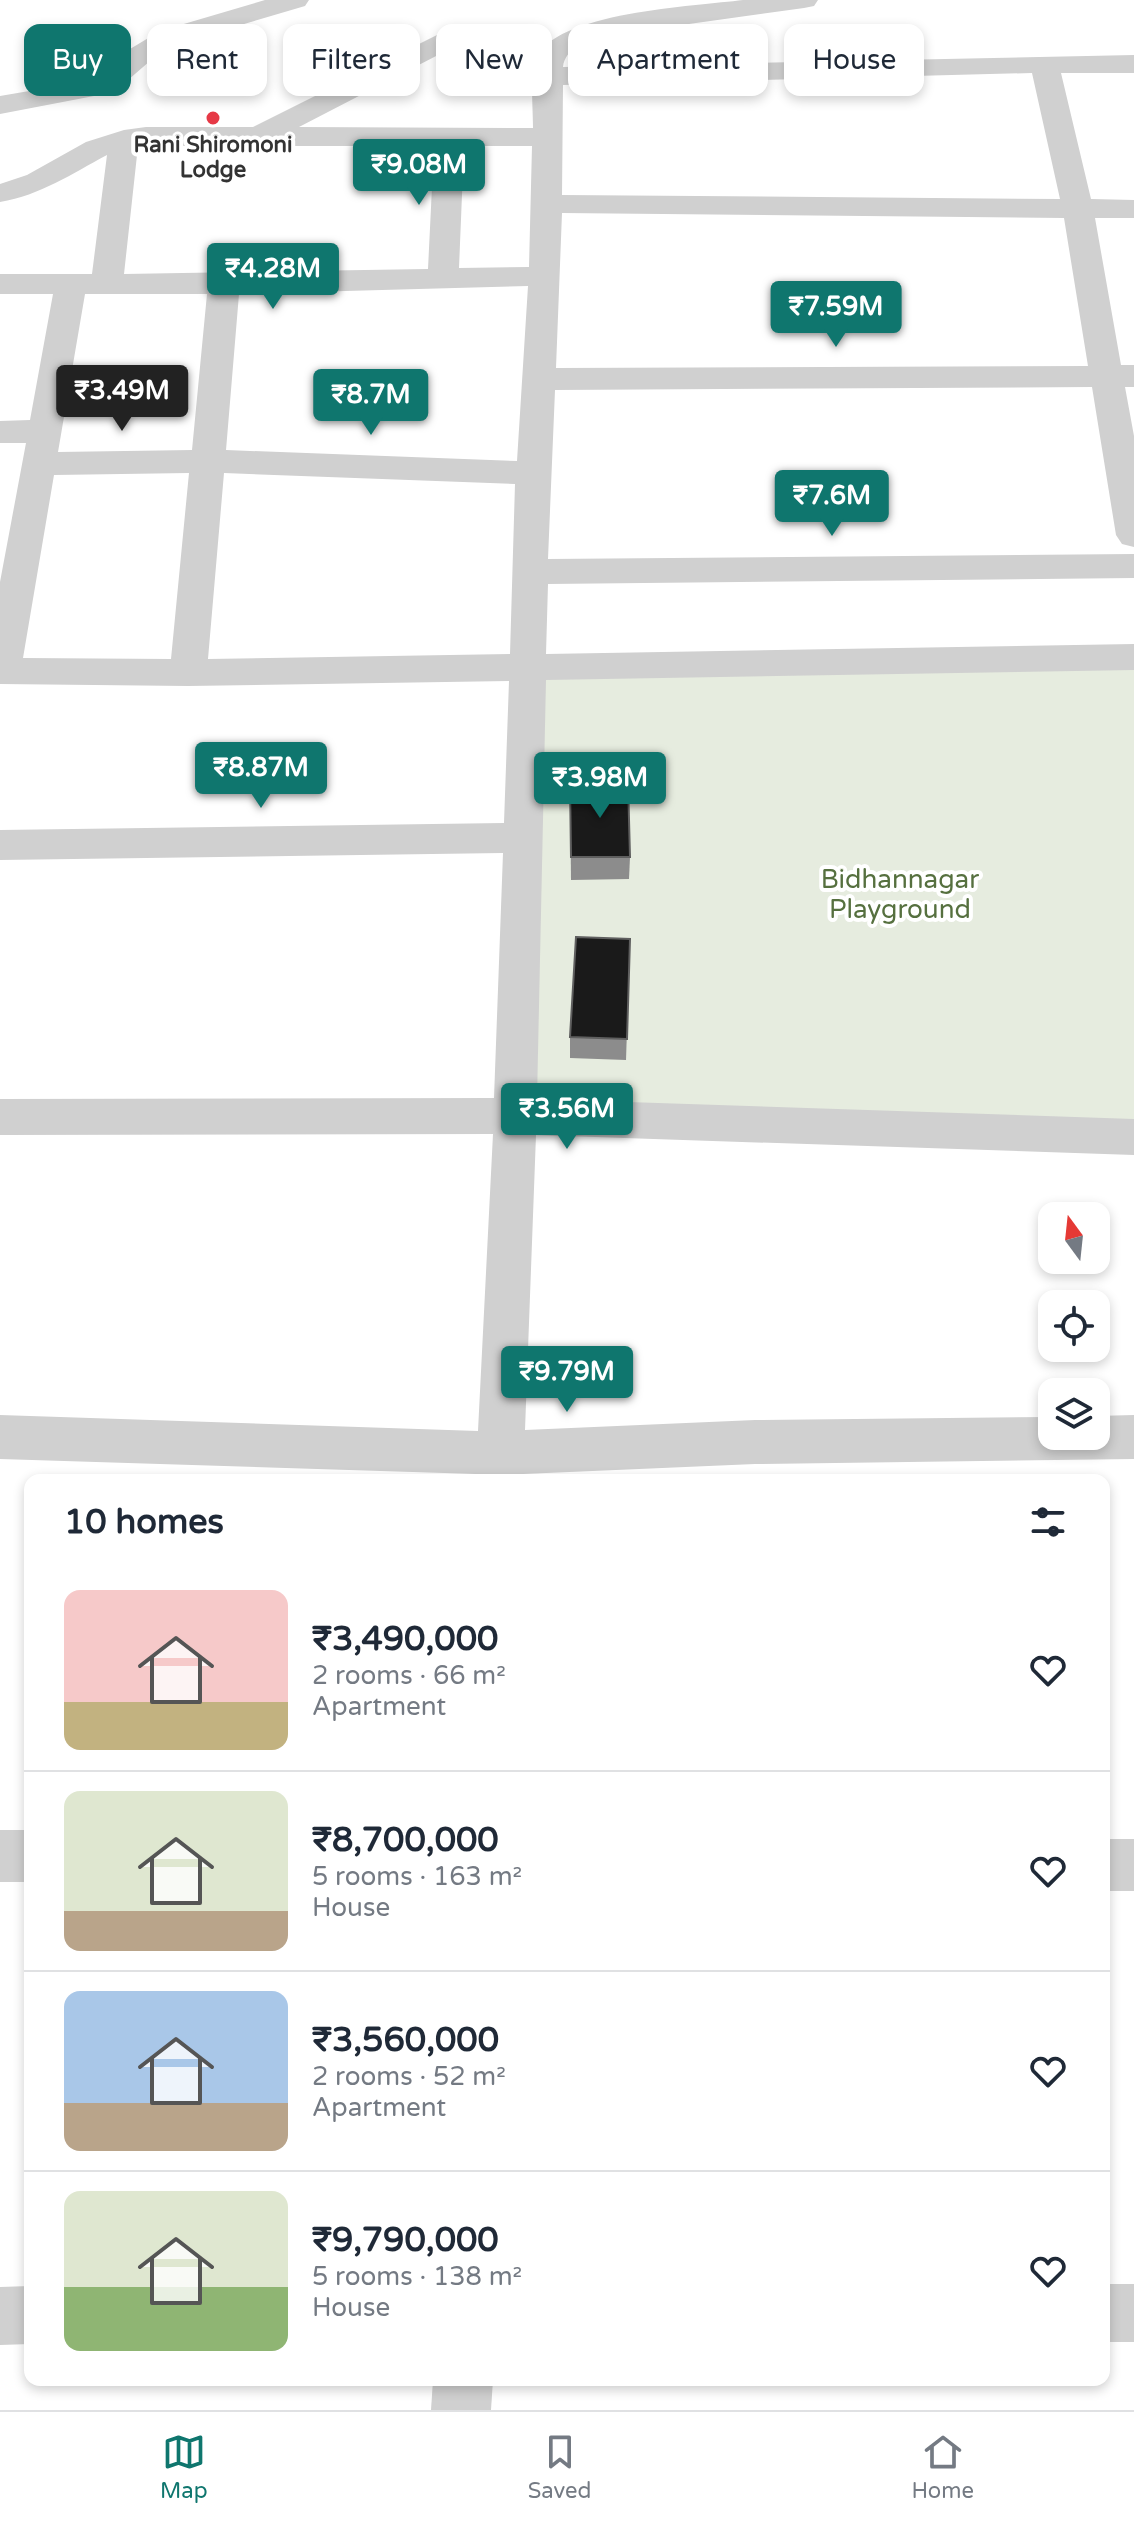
<!DOCTYPE html>
<html lang="en">
<head>
<meta charset="utf-8">
<style>
  body { margin:0; font-family:"Varela Round",sans-serif; background:#f2f2f3; color:#1f2937; height:100vh; display:flex; flex-direction:column; font-size:30px; white-space:nowrap }
  * { box-sizing:border-box; margin:0 }
  p { font-size:26px; color:#747a83 }
  .icon { flex:none; width:44px; height:44px; fill:none; stroke:currentColor; stroke-width:2; stroke-linecap:round; stroke-linejoin:round }
  .map { position:relative; flex:1; overflow:hidden }
  .side { position:absolute; left:24px; top:1474px; width:1086px; height:912px; display:flex; flex-direction:column; background:#fff; border-radius:16px; box-shadow:0 4px 12px #0003 }
  .side>* { flex:none }
  .banner { position:absolute; left:24px; top:24px; width:1086px; height:72px; display:flex; gap:16px }
  .needle { width:52px; rotate:345deg }
  .fabs { position:absolute; left:1038px; top:1202px; display:grid; gap:16px }
  .fabs a { display:grid; place-items:center; width:72px; height:72px; border-radius:16px; background:#fff; box-shadow:0 4px 12px #0003; font-size:40px }
  .price { position:absolute; translate:-50% -68px; padding:0 18px; border-radius:8px; background:#0f766e; color:#fff; font-size:26px; line-height:52px; filter:drop-shadow(0 2px 4px #0008) }
  .price::after { content:''; position:absolute; left:50%; top:48px; width:24px; height:18px; margin-left:-12px; background:inherit; clip-path:polygon(0 0,100% 0,50% 100%) }
  .price.selected { background:#222; color:#fff }
  ul { padding:0; list-style:none }
  li { display:flex; align-items:center; gap:24px; height:200px; padding:0 40px }
  li+li { border-top:2px solid #e0e1e3 }
  li span { display:grid; place-items:center; flex:none; width:224px; height:160px; border-radius:16px; color:#555 }
  li>.icon { margin-inline-start:auto }
  span .icon { width:96px; height:96px; fill:#fffc; stroke-width:1 }
  li b { font-size:34px }
  h2 { display:flex; justify-content:space-between; align-items:center; height:96px; padding:0 40px; font-size:34px }
  .chip { padding:0 28px; border-radius:16px; background:#fff; box-shadow:0 4px 12px #0003; font-size:28px; line-height:72px }
  .chip.selected { background:#0f766e; color:#fff }
  .tabs { display:flex; justify-content:space-around; align-items:center; height:112px; border-top:2px solid #e0e1e3; background:#fff; font-size:22px; color:#747a83 }
  .tabs a { display:grid; justify-items:center; gap:4px }
  .tabs .selected { color:#0f766e }
  .map>svg:first-child { display:block }
</style>
</head>
<body>
<div class="map">
<svg width="1134" height="2410" viewBox="0 0 1134 2410">
  <rect width="100%" height="100%" fill="#fff"/>
  <polygon fill="#e6ecdf" points="1134,657 1134,1137 515,1116 528,667"/>
  <g fill="none" stroke-linecap="round" stroke-linejoin="round">
    <g fill="#d0d0d0" fill-rule="evenodd">
      <polygon points="265,0 309,0 305,6 180,43 150,61 128,80 94,96 0,114 0,96 76,83 108,68 130,49 160,31"/>
      <path d="M 743,0 L 818,0 L 814,6 L 804,8 L 603,36 C 587,41 565,48 563,67 L 1134,55 L 1134,73 L 1061,73 L 1091,199 L 1134,200 L 1134,218 L 1095,218 L 1121,365 L 1134,365 L 1134,387 L 1125,387 L 1134,436 L 1134,547 L 1122,544 L 1116,535 L 1092,387 L 555,390 L 548,559 L 1134,554 L 1134,578 L 548,584 L 546,654 L 1134,644 L 1134,670 L 546,680 L 537,1099 L 1134,1119 L 1134,1155 L 536,1135 L 525,1430 L 755,1420 L 1052,1417 L 1052,1436 L 1096,1436 L 1096,1416 L 1134,1415 L 1134,1459 L 755,1464 L 523,1474 L 523,1480 L 475,1480 L 476,1474 L 0,1459 L 0,1415 L 478,1431 L 493,1134 L 0,1135 L 0,1099 L 494,1098 L 503,853 L 0,860 L 0,830 L 504,823 L 509,681 L 188,686 L 0,684 L 0,582 L 26,443 L 0,443 L 0,421 L 30,420 L 53,294 L 0,294 L 0,274 L 92,274 L 107,155 C 71,174 41,195 0,202 L 0,184 L 27,175 L 86,142 L 124,130 L 146,127 L 253,127 L 457,25 L 467,28 L 471,34 L 467,40 L 299,127 L 533,128 C 533,110 530,75 535,60 C 553,12 696,6 743,0 ZM 1032,73 L 1060,199 L 562,195 L 563,85 ZM 138,146 L 434,146 L 428,269 L 124,274 ZM 464,146 L 532,146 L 529,267 L 459,268 ZM 562,213 L 1064,218 L 1088,366 L 556,368 ZM 528,286 L 517,461 L 226,450 L 239,294 ZM 85,294 L 207,294 L 192,450 L 58,452 ZM 189,473 L 171,659 L 23,658 L 54,475 ZM 224,473 L 515,484 L 510,654 L 208,659 Z"/>
      <rect x="0" y="1830" width="30" height="52"/>
      <rect x="1104" y="1839" width="30" height="52"/>
      <rect x="1104" y="2284" width="30" height="58"/>
      <polygon points="30,2286 30,2344 0,2345 0,2287"/>
      <polygon points="433,2380 493,2380 491,2410 431,2410"/>
    </g>
  </g>
  <g fill="#8c8c8c">
    <polygon points="570,782 630,857 629,879 571,880"/>
    <polygon points="630,939 626,1060 570,1058 570,1037"/>
  </g>
  <g fill="#1a1a1a" stroke="#5f5f5f" stroke-width="2">
    <polygon points="570,782 628,782 630,857 571,857"/>
    <polygon points="576,937 630,939 627,1039 570,1037"/>
  </g>
  <circle fill="#e63946" stroke="#fff" stroke-width="3" cx="213" cy="118" r="8"/>
  <g text-anchor="middle" stroke-width="8" stroke-linejoin="round" paint-order="stroke">
    <g font-size="22" font-weight="bold" fill="#333" stroke="#fff">
      <text x="213" y="152">Rani Shiromoni<tspan x="213" dy="25">Lodge</tspan></text>
    </g>
    <g font-size="26" fill="#56703f" stroke="#fff">
      <text x="900" y="888">Bidhannagar<tspan x="900" dy="30">Playground</tspan></text>
    </g>
  </g>
</svg>
<div class="fabs">
<a><svg class="needle" viewBox="-14 -14 28 28"><path d="M0-13l5 13h-10z" fill="#e53935"/><path d="M0 13l5-13h-10z" fill="#747a83"/></svg></a>
<a><svg class="icon" aria-label="locate" viewBox="0 0 24 24"><circle cx="12" cy="12" r="6"/><path d="M12 2v4M12 18v4M2 12h4M18 12h4"/></svg></a>
<a><svg class="icon" aria-label="layers" viewBox="0 0 24 24"><path d="M12 4l9 5-9 5-9-5zM3 14l9 5 9-5"/></svg></a>
</div>
<b class="price" style="left:419px;top:207px">₹9.08M</b>
<b class="price" style="left:273px;top:311px">₹4.28M</b>
<b class="price" style="left:836px;top:349px">₹7.59M</b>
<b class="price selected" style="left:122px;top:433px">₹3.49M</b>
<b class="price" style="left:371px;top:437px">₹8.7M</b>
<b class="price" style="left:832px;top:538px">₹7.6M</b>
<b class="price" style="left:261px;top:810px">₹8.87M</b>
<b class="price" style="left:600px;top:820px">₹3.98M</b>
<b class="price" style="left:567px;top:1151px">₹3.56M</b>
<b class="price" style="left:567px;top:1414px">₹9.79M</b>
<div class="banner">
<a class="chip selected">Buy</a>
<a class="chip">Rent</a>
<a class="chip">Filters</a>
<a class="chip">New</a>
<a class="chip">Apartment</a>
<a class="chip">House</a>
</div>
<section class="side">
<h2>10 homes<svg class="icon" aria-label="filters" viewBox="0 0 24 24"><path d="M4 7h16M4 17h16"/><circle cx="9" cy="7" r="2"/><circle cx="15" cy="17" r="2"/></svg></h2>
<ul>
<li><span style="background:linear-gradient(#f6c9c9 70%,#c2b280 0)"><svg class="icon" aria-label="home" viewBox="0 0 24 24"><path d="M3 11l9-7 9 7M6 9v11h12V9"/></svg></span><div><b>₹3,490,000</b><p>2 rooms · 66 m²</p><p>Apartment</p></div><svg class="icon" aria-label="heart" viewBox="0 0 24 24"><path d="M12 20l-8-8c-3-5 5-10 8-4 3-6 11-1 8 4z"/></svg></li>
<li><span style="background:linear-gradient(#dfe7d0 75%,#b9a48a 0)"><svg class="icon" aria-label="home" viewBox="0 0 24 24"><path d="M3 11l9-7 9 7M6 9v11h12V9"/></svg></span><div><b>₹8,700,000</b><p>5 rooms · 163 m²</p><p>House</p></div><svg class="icon" aria-label="heart" viewBox="0 0 24 24"><path d="M12 20l-8-8c-3-5 5-10 8-4 3-6 11-1 8 4z"/></svg></li>
<li><span style="background:linear-gradient(#a9c7e8 70%,#b9a48a 0)"><svg class="icon" aria-label="home" viewBox="0 0 24 24"><path d="M3 11l9-7 9 7M6 9v11h12V9"/></svg></span><div><b>₹3,560,000</b><p>2 rooms · 52 m²</p><p>Apartment</p></div><svg class="icon" aria-label="heart" viewBox="0 0 24 24"><path d="M12 20l-8-8c-3-5 5-10 8-4 3-6 11-1 8 4z"/></svg></li>
<li><span style="background:linear-gradient(#dfe7d0 60%,#8fb573 0)"><svg class="icon" aria-label="home" viewBox="0 0 24 24"><path d="M3 11l9-7 9 7M6 9v11h12V9"/></svg></span><div><b>₹9,790,000</b><p>5 rooms · 138 m²</p><p>House</p></div><svg class="icon" aria-label="heart" viewBox="0 0 24 24"><path d="M12 20l-8-8c-3-5 5-10 8-4 3-6 11-1 8 4z"/></svg></li>
</ul>
</section>
</div>
<nav class="tabs">
<a class="selected"><svg class="icon" aria-label="map" viewBox="0 0 24 24"><path d="M3 6l6-2 6 2 6-2v14l-6 2-6-2-6 2zM9 4v14M15 6v14"/></svg>Map</a>
<a><svg class="icon" aria-label="saved" viewBox="0 0 24 24"><path d="M7 4h10v16l-5-4-5 4z"/></svg>Saved</a>
<a><svg class="icon" aria-label="home" viewBox="0 0 24 24"><path d="M3 11l9-7 9 7M6 9v11h12V9"/></svg>Home</a>
</nav>
</body>
</html>
